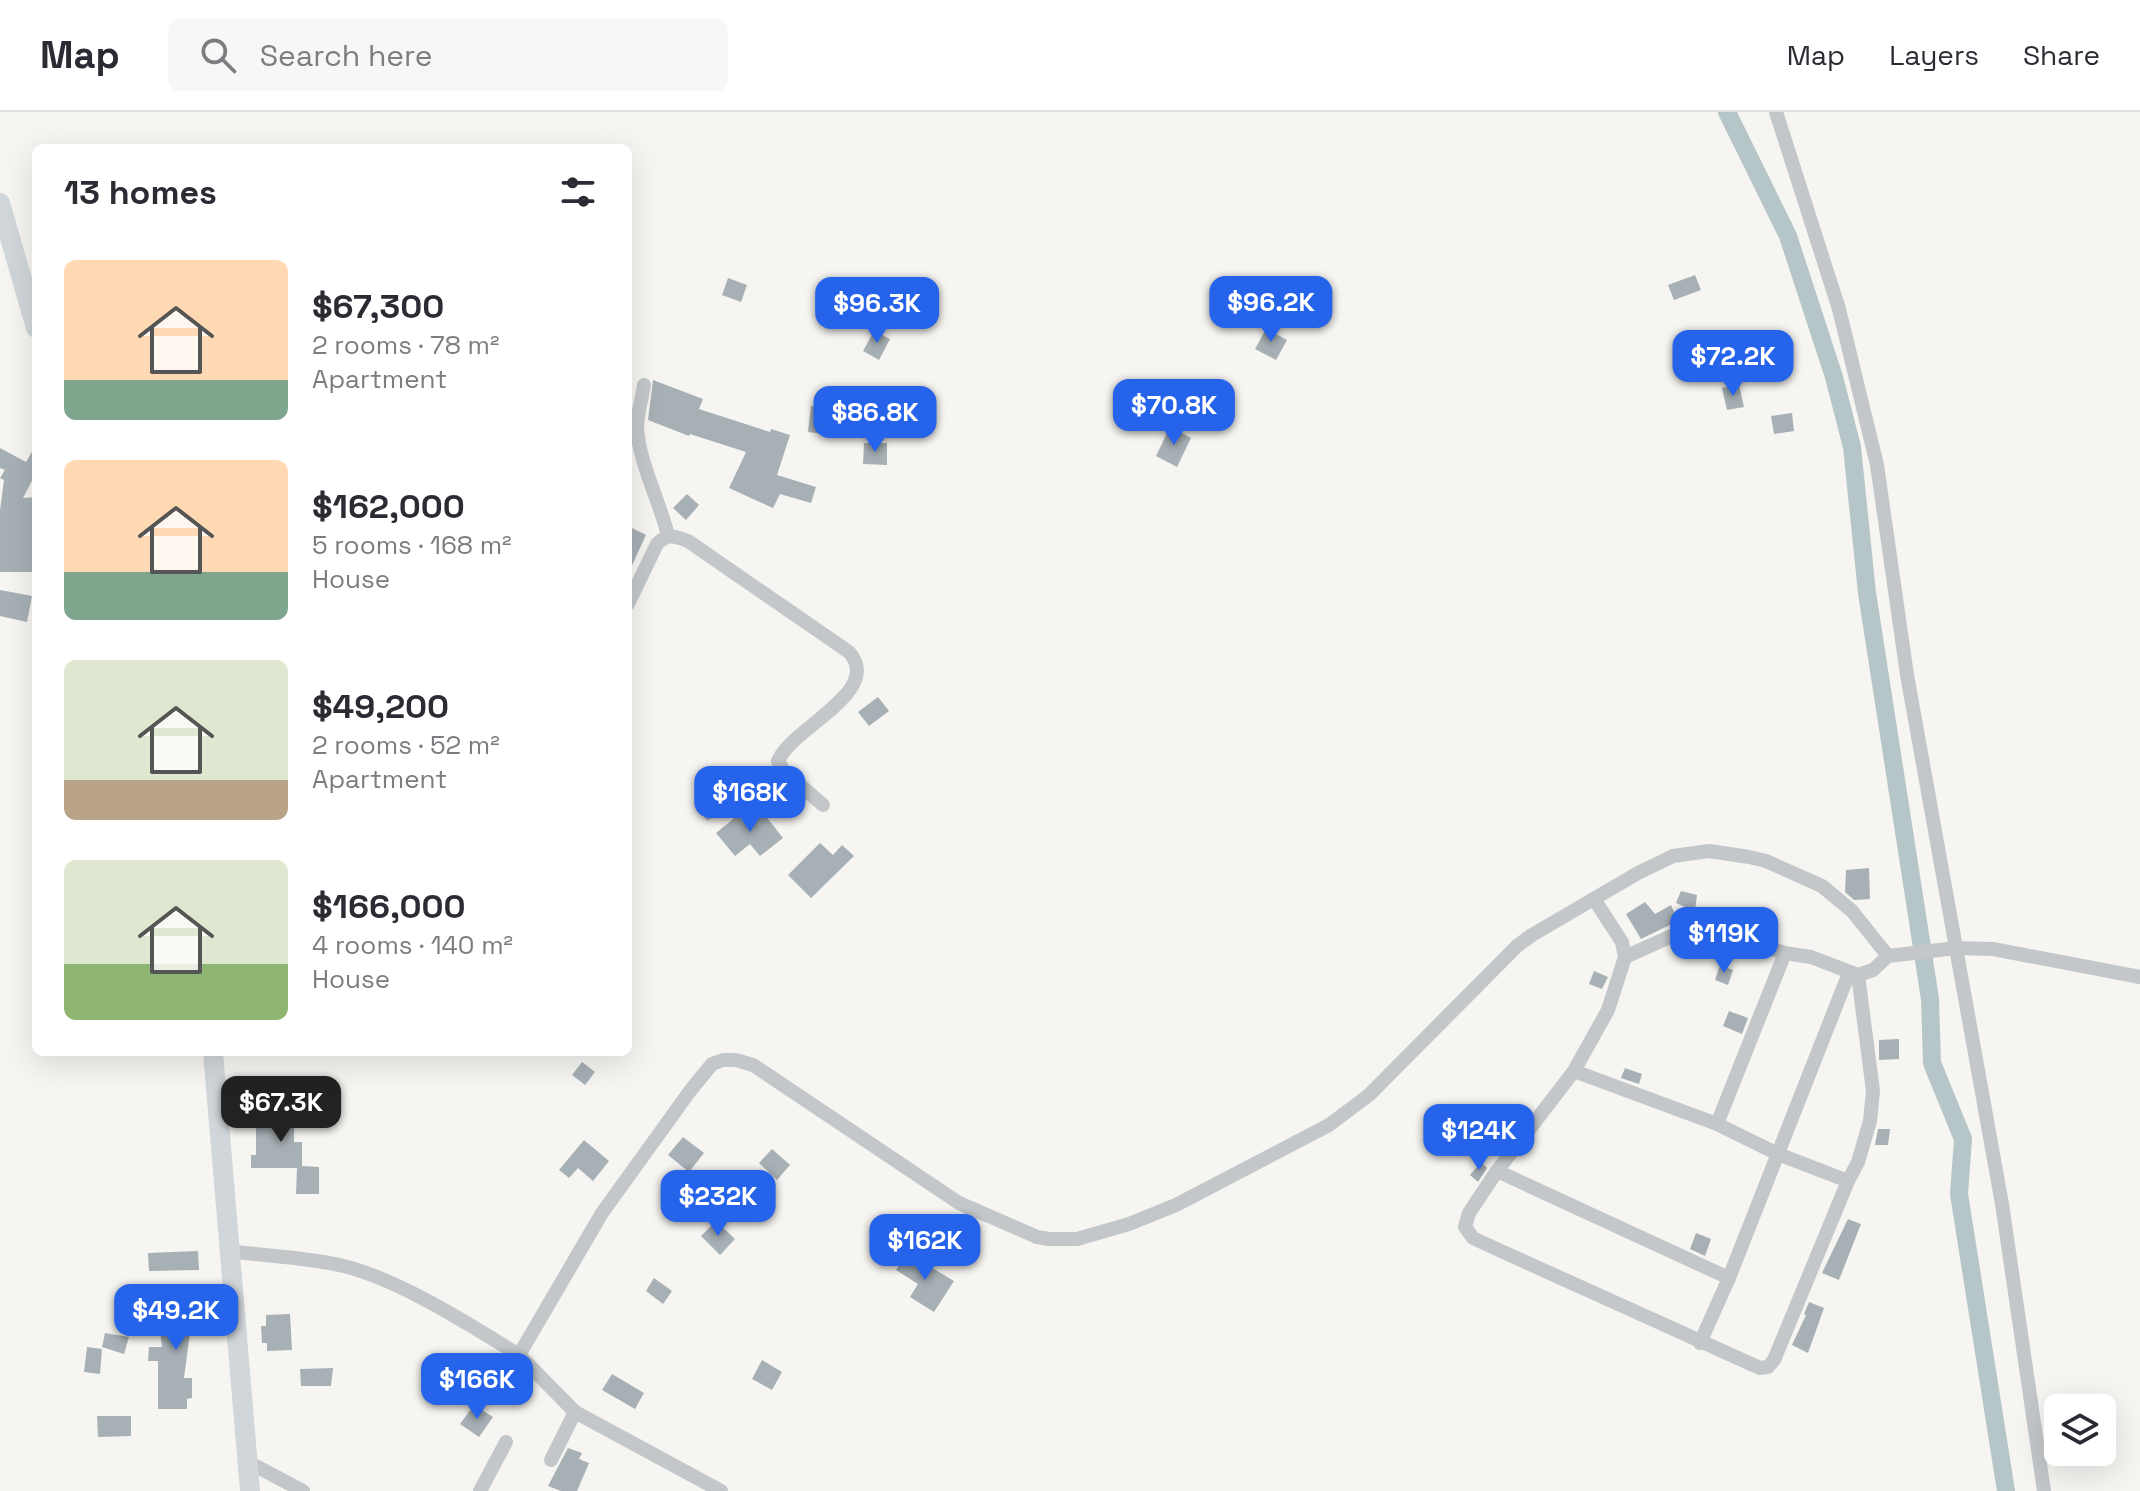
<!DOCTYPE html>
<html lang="en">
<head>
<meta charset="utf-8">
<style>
  body { margin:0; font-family:"Space Grotesk",sans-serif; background:#f7f7f7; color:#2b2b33; height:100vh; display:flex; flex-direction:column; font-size:30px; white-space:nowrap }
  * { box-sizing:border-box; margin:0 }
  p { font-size:26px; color:#7c7c81 }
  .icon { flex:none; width:44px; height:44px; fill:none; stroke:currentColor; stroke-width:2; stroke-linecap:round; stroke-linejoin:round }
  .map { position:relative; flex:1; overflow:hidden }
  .panel { position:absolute; left:32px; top:32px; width:600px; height:912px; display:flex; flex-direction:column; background:#fff; border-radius:12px; box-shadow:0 8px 32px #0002 }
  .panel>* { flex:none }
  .tools { position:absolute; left:2044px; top:1282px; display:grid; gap:16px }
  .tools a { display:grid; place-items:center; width:72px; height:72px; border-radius:12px; background:#fff; box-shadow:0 8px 32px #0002; font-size:40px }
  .price { position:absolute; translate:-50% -68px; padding:0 18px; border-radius:16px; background:#2563eb; color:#fff; font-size:26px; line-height:52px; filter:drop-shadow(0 2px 4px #0008) }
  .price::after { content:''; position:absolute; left:50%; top:48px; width:24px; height:18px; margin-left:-12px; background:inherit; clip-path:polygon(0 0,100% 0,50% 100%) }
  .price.on { background:#222; color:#fff }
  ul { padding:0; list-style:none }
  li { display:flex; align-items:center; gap:24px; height:200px; padding:0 32px }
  li span { display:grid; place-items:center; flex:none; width:224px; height:160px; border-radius:12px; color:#555 }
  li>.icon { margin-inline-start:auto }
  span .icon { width:96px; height:96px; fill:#fffc; stroke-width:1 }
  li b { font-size:34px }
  h2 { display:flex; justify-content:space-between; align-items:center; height:96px; padding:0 32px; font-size:34px }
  header { display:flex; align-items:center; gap:48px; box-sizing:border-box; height:112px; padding:0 40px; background:#fff; border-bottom:2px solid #e1e1e2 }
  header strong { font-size:38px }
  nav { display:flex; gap:44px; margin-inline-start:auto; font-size:28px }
  .search { width:560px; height:72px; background:#f7f7f7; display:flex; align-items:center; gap:20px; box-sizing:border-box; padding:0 28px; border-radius:12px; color:#7c7c81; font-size:30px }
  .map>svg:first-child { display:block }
</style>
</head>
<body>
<header>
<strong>Map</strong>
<div class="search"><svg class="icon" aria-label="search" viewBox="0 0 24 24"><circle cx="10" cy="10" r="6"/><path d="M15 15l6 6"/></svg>Search here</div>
<nav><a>Map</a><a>Layers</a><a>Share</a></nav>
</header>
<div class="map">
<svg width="2140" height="1379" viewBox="0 0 2140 1379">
  <rect width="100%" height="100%" fill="#f6f5f2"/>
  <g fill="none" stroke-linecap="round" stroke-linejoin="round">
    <polyline stroke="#b6c5c7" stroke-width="18" points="1727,0 1788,124 1834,265 1852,335 1867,481 1930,887 1932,951 1963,1027 1959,1082 2006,1379"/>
  </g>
  <g fill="#a7b0b5">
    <polygon points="1695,163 1701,178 1674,188 1668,173"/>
    <polygon points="728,166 747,173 741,190 722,183"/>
    <polygon points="1266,217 1287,228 1276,248 1255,237"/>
    <polygon points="874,219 890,227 879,248 863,239"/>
    <polygon points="1735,247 1740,261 1727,266 1721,252"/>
    <polygon points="653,268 703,287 699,297 770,320 771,317 790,323 777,363 816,375 811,391 780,382 773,396 729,376 746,340 690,322 689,324 648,308"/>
    <polygon points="1739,273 1744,295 1727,298 1722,276"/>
    <polygon points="811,294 837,298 833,323 808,320"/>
    <polygon points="1792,301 1794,319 1774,322 1771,304"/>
    <polygon points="1170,315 1191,326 1177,355 1156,344"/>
    <polygon points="864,331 887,331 887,353 863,352"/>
    <polygon points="36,333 36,361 23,386 36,385 36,460 0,460 0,398 4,368 0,366 5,358 0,356 0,336 26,350"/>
    <polygon points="687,382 699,393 686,408 673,396"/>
    <polygon points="628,414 646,423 629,460 628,460"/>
    <polygon points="0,478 32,484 27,510 0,504"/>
    <polygon points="878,585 889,599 869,614 858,600"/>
    <polygon points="760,697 783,726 760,744 750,732 735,744 716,721 738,703 743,710"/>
    <polygon points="820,731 833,743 842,733 854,744 811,786 788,763"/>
    <polygon points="1869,756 1870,787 1854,788 1845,780 1846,758"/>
    <polygon points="1681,779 1697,783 1695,799 1676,791"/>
    <polygon points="1645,790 1655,802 1671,793 1678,809 1641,827 1626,802"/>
    <polygon points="1720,853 1733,858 1728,873 1715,868"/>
    <polygon points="1594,859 1608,865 1602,877 1589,872"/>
    <polygon points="1729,899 1748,906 1742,922 1723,914"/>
    <polygon points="1899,927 1899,947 1879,948 1879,928"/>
    <polygon points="582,950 595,960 585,973 572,963"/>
    <polygon points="1625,956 1642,962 1639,972 1621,966"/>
    <polygon points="249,989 285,989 285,993 294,993 294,1030 302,1030 302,1054 319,1055 319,1082 296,1082 297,1056 251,1056 251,1043 256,1043 256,1004 249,1004"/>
    <polygon points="1878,1017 1890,1017 1888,1033 1875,1033"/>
    <polygon points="683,1025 704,1041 689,1060 668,1043"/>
    <polygon points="584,1028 609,1049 593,1069 578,1056 569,1066 559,1058"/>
    <polygon points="772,1037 790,1053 777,1068 759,1051"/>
    <polygon points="1481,1050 1487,1056 1478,1070 1470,1063"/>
    <polygon points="1848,1107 1861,1112 1839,1168 1822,1161"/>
    <polygon points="716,1109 735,1127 720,1143 701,1124"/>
    <polygon points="1696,1121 1711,1127 1705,1144 1690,1137"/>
    <polygon points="198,1139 199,1158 149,1159 148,1141"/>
    <polygon points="907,1141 954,1169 934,1200 910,1185 918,1172 896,1158"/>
    <polygon points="654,1166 672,1179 663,1192 646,1179"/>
    <polygon points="203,1187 207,1211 191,1213 184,1266 192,1266 192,1286 187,1287 187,1297 158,1297 158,1249 148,1249 149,1235 162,1235 157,1194"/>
    <polygon points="1809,1190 1824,1196 1808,1241 1792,1233 1806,1203 1804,1202"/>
    <polygon points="290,1202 292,1238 267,1239 267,1231 262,1231 261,1214 266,1214 266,1203"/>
    <polygon points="105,1221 129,1225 124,1242 102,1235"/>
    <polygon points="87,1235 102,1237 100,1262 84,1260"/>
    <polygon points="762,1248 782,1260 772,1278 752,1267"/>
    <polygon points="333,1256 331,1274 301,1274 300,1257"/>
    <polygon points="612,1262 644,1281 635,1297 602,1278"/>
    <polygon points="474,1293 493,1305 479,1325 460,1312"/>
    <polygon points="97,1304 131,1304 131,1324 98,1325"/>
    <polygon points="568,1336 582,1341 579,1347 589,1351 577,1379 561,1379 548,1374"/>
  </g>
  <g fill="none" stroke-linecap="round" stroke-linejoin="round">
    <g stroke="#c3c7ca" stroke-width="7">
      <path d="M 708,705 C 732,679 745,663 782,656"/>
      <polyline points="940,1147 971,1097"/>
    </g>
    <g stroke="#c3c7ca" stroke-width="14">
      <polyline points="1776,0 1839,197 1877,353 1907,563 2002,1092 2044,1379"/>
      <path d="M 644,273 C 642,287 637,302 637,316 C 639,351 660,389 668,424"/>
      <path d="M 628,492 L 657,432 C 668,421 675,424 688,429 L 849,540 C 884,580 792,615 778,649 L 784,659 L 823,693"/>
      <polyline points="1594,787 1622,830 1625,845 1608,898 1574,959 1497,1059 1469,1101 1465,1115 1473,1126 1501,1139 1760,1256 1768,1255 1774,1248 1848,1069 1858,1050 1870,1009 1873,979 1858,863"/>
      <polyline points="1625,845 1685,818 1696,816 1729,823 1785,841 1811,845 1858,863 1873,858 1888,844"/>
      <polyline points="1574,959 1717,1012 1778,1042 1848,1069"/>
      <polyline points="1717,1012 1785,841"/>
      <polyline points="1497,1059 1729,1166"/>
      <path d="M 228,1139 C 266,1144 307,1145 344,1154 C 400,1168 470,1213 519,1243 L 602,1101 L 690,979 L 712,952 L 723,948 L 736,948 L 753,953 L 959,1091 L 1037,1125 L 1049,1127 L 1077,1127 L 1129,1112 L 1176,1093 L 1329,1013 L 1369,983 L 1517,834 L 1532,823 L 1638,761 L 1673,744 L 1709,739 L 1749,745 L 1766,749 L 1822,774 L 1852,799 L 1888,844 L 1956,836 L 1993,837 L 2140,865"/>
      <polyline points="1700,1231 1729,1166 1849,861"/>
      <polyline points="519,1243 575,1300 551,1348"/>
      <polyline points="575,1300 721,1379"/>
      <polyline points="248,1350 303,1379"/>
      <polyline points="480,1379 506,1330"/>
    </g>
    <g stroke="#d1d6da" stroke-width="20">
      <polyline points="0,91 36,216"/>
      <polyline points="213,940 250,1379"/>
    </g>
  </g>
</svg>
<div class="tools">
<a><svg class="icon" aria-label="layers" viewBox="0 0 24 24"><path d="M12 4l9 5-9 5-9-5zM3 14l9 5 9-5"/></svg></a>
</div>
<b class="price" style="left:1271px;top:232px">$96.2K</b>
<b class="price" style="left:877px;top:233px">$96.3K</b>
<b class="price" style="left:1733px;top:286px">$72.2K</b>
<b class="price" style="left:1174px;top:335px">$70.8K</b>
<b class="price" style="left:875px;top:342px">$86.8K</b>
<b class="price" style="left:750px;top:722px">$168K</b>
<b class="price" style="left:1724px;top:863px">$119K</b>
<b class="price on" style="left:281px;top:1032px">$67.3K</b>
<b class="price" style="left:1479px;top:1060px">$124K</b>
<b class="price" style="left:718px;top:1126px">$232K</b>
<b class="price" style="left:925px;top:1170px">$162K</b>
<b class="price" style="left:176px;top:1240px">$49.2K</b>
<b class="price" style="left:477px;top:1309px">$166K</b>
<section class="panel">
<h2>13 homes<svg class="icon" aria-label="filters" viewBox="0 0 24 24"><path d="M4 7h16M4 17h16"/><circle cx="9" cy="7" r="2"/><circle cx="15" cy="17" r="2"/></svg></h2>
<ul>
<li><span style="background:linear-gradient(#ffd9b3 75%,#7fa58c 0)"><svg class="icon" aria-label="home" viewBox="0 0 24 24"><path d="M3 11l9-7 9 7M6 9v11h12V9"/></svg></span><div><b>$67,300</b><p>2 rooms · 78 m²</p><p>Apartment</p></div></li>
<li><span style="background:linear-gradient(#ffd9b3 70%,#7fa58c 0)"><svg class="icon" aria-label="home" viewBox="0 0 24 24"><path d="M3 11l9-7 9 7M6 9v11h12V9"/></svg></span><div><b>$162,000</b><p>5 rooms · 168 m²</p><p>House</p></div></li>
<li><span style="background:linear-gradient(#dfe7d0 75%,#b9a48a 0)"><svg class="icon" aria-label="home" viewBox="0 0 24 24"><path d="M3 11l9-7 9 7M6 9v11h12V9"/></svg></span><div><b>$49,200</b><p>2 rooms · 52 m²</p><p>Apartment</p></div></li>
<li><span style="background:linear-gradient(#dfe7d0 65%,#8fb573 0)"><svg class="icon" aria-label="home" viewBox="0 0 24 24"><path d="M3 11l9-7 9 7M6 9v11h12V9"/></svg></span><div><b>$166,000</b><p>4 rooms · 140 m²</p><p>House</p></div></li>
</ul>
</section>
</div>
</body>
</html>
